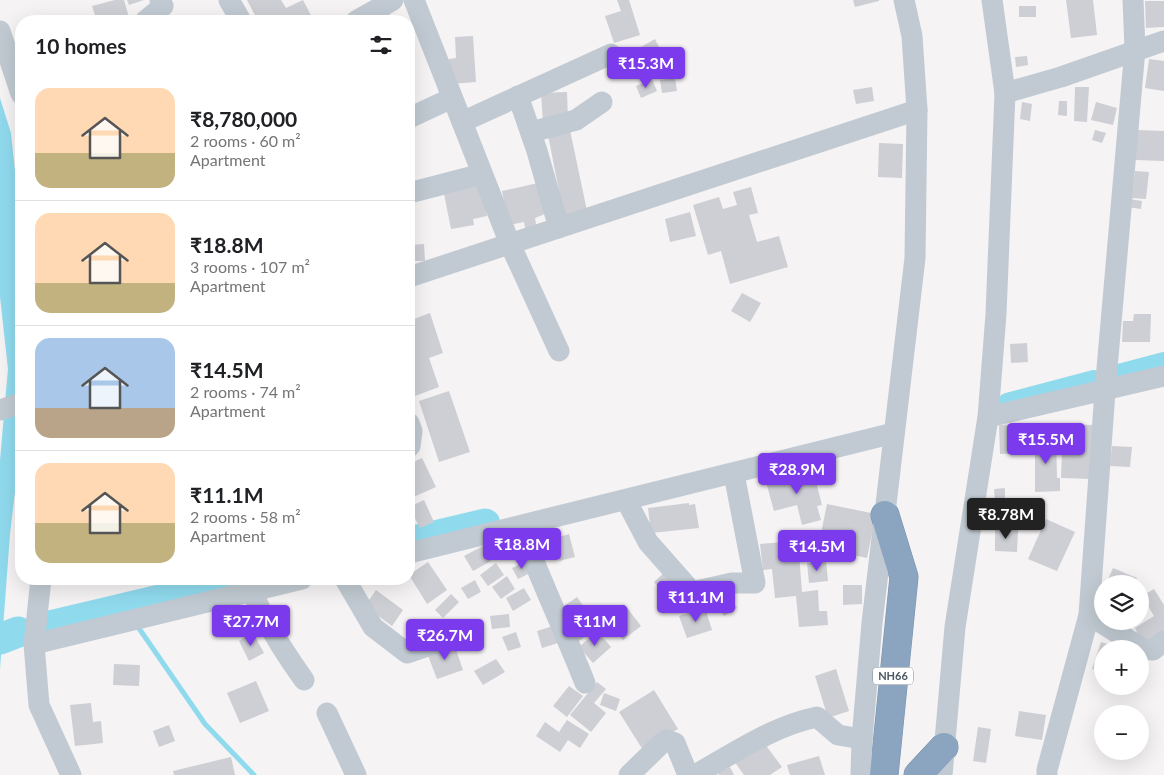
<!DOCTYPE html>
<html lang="en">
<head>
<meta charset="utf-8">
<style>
  body { margin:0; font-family:Lato,sans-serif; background:#f6f6f6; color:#202124; height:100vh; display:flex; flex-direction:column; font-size:19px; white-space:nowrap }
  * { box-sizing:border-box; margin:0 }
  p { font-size:16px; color:#757577 }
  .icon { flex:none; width:28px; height:28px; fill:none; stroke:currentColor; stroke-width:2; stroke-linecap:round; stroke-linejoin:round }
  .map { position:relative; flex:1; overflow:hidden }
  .sheet { position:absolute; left:15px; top:15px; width:400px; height:570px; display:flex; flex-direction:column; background:#fff; border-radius:20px; box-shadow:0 5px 20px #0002 }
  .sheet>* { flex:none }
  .buttons { position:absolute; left:1094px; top:575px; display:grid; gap:10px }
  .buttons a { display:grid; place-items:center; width:55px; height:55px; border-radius:50%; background:#fff; box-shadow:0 5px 20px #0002; font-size:25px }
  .price { position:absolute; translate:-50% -42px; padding:0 11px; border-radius:5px; background:#7c3aed; color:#fff; font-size:16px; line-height:32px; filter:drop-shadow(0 1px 2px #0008) }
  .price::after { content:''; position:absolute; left:50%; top:30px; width:15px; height:11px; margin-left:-8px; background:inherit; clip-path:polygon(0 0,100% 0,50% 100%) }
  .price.selected { background:#222; color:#fff }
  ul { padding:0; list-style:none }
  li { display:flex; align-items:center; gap:15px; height:125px; padding:0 20px }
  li+li { border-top:1px solid #e0e0e0 }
  li span { display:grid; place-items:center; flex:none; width:140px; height:100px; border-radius:15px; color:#555 }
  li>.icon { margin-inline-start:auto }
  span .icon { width:60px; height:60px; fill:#fffc; stroke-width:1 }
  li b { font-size:21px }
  h2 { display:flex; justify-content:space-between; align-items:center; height:60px; padding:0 20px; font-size:21px }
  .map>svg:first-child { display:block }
</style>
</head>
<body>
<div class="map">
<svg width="1164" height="775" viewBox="0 0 1164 775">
  <rect width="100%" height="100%" fill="#f5f3f3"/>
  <polygon fill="#90daee" points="0,98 11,133 21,228 21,442 10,534 0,669 0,460 8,369 0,297"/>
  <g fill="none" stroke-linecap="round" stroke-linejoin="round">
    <g stroke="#90daee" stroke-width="5">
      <polyline points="119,608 125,612"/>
      <polyline points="136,624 205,724 254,775"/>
    </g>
    <g stroke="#90daee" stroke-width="18">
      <polyline points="1115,374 1164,361"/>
      <polyline points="1007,402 1094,379"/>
    </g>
    <g stroke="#90daee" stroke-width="31">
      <polyline points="409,542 485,524"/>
      <polyline points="41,628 248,579"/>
      <polyline points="0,639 18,632"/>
    </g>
  </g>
  <g fill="#cdcfd5">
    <polygon points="115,0 124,0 130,21 97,21 92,6"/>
    <polygon points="127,0 144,0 129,5"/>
    <polygon points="247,0 281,0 286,8 303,0 314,21 258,21"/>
    <polygon points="617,0 629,0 640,35 614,43 605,16 621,11"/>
    <polygon points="853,0 879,0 879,1 855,7"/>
    <polygon points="1066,0 1093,0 1097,35 1071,38"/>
    <polygon points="1145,1 1164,1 1164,27 1146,28"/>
    <rect x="1019" y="6" width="17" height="11"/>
    <polygon points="388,10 393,21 360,21"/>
    <polygon points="173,15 176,21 159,21"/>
    <polygon points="90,16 91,21 74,21"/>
    <polygon points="473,36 476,82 450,84 449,59 456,58 455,37"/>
    <polygon points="655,39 660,49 646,57 641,47"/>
    <polygon points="1027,56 1028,65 1016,67 1015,57"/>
    <polygon points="1149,59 1164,61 1164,91 1145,88"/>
    <polygon points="675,78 677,91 662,93 660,80"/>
    <polygon points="652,79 657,91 641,98 636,86"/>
    <polygon points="872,87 874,101 856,104 853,90"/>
    <polygon points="1075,87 1089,87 1087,122 1074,121"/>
    <polygon points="567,92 568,121 543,122 541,93"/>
    <polygon points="1059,101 1067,101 1067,116 1058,115"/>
    <polygon points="1022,102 1032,104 1030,121 1020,119"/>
    <polygon points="1096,102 1117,108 1113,125 1091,120"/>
    <polygon points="570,130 587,211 564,216 548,135"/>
    <polygon points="1095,130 1106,133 1102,143 1092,140"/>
    <polygon points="1136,130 1164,131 1164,161 1135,160"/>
    <polygon points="879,143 903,144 902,178 878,177"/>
    <polygon points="1135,171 1149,172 1146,199 1132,198"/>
    <polygon points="481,182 487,216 473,219 474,225 451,229 443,189"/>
    <polygon points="538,183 545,214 535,218 537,230 526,233 524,222 509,225 502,191"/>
    <polygon points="751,187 758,213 749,215 757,242 779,236 788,267 730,284 721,251 708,255 693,205 719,197 723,209 737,205 733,192"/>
    <polygon points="1129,199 1142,201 1141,209 1127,207"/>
    <polygon points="690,212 696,236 670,242 665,219"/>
    <polygon points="424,244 425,261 409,261 409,245"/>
    <polygon points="742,293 761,303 750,322 731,311"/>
    <polygon points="409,305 414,319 430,313 443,353 429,358 439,387 415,396 409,377 409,340 411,340 409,334"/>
    <polygon points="1134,314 1151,314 1150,342 1122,342 1123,321 1133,321"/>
    <polygon points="1027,343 1028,362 1011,363 1010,344"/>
    <polygon points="449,391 470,452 439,462 419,401"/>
    <polygon points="1033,423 1034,453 1000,454 999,425"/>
    <polygon points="1063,424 1093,425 1091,479 1061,478"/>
    <polygon points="1035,437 1056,437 1057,478 1060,478 1060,491 1035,492"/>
    <polygon points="1112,446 1132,447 1130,467 1110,466"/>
    <polygon points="422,458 436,487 409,499 409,464"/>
    <polygon points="813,470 822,505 817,506 821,520 802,525 797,505 774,511 766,482"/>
    <polygon points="1005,488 1005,501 995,501 994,489"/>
    <polygon points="424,500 434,522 420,528 409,507"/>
    <polygon points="689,503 689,505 695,504 699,528 651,533 648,508"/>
    <polygon points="827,504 876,514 867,558 818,548"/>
    <polygon points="1013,507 1027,509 1025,523 1011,521"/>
    <polygon points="409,512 416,530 409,532"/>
    <polygon points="1046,519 1075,532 1057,571 1028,559"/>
    <polygon points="995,529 1018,530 1017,552 995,551"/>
    <polygon points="569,534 575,557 559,561 553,539"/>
    <polygon points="798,541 802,592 818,590 819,611 827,611 828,625 799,627 796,596 775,598 772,569 763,570 760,544"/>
    <polygon points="483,546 491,561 473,571 464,556"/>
    <polygon points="527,561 532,572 518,579 512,568"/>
    <polygon points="826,561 828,581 809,583 807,563"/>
    <polygon points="428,562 447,590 427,604 409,575"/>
    <polygon points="496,563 504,575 488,586 480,575"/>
    <polygon points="1113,568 1137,578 1135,584 1106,584"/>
    <polygon points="665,572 682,592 671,602 654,582"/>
    <polygon points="507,576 515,589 501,599 492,587"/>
    <polygon points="475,580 481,592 468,599 461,588"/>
    <polygon points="843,585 862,585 862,604 843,605"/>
    <polygon points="524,588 531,600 513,611 506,598"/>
    <polygon points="724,589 737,608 724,616 711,597"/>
    <polygon points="1154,589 1164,605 1164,633 1146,645 1140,639 1135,628 1154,616 1142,596"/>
    <polygon points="376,590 403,610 392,626 365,606"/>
    <polygon points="451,594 459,602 443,618 435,610"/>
    <polygon points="577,597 598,627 579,641 557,611"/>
    <polygon points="624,604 641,626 623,640 606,618"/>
    <polygon points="705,608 712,630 687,638 679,616"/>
    <polygon points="509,614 510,627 492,629 490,616"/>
    <polygon points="430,620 437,640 422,646 414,625"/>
    <polygon points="553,626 558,643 542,648 537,631"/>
    <polygon points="597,631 611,647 593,663 579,647"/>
    <polygon points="516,632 521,647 508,651 502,637"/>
    <polygon points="253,633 264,653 249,661 239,641"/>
    <polygon points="1101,642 1120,648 1102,649 1102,672 1092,669"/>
    <polygon points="454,644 463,670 437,679 427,653"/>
    <polygon points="496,659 505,672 483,685 474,671"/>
    <polygon points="114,664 140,665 139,686 113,685"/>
    <polygon points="836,669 849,711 828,718 815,676"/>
    <polygon points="256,681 269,711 240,723 227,693"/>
    <polygon points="597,682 606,689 594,703 606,713 591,732 570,715"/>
    <polygon points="569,686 583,696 567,717 553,706"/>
    <polygon points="654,690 678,729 643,750 619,712"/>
    <polygon points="604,693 620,699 616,711 600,705"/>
    <polygon points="91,703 93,722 101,721 103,743 75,746 70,705"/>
    <polygon points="1019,711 1046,715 1042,740 1015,736"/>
    <polygon points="567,720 589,734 580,748 568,740 560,752 536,736 545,722 559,732"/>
    <polygon points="169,725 175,741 159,747 153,731"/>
    <polygon points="978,727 991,729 986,763 973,761"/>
    <polygon points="762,740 782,767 770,775 744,775 734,761"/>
    <polygon points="819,756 825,775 790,775 787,765"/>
    <polygon points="231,757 235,775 174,775 173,771"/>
    <polygon points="730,767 734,775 719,775 718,773"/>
  </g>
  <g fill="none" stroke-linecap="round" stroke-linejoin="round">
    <defs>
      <g id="highway">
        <polyline points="884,775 904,577 885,515"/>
        <polyline points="918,775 944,747"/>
      </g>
    </defs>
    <use href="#highway" stroke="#7690ad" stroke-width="29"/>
    <g stroke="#c1cad2" stroke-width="21">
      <polyline points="229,0 241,21"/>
      <polyline points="414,0 510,244 559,351"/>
      <polyline points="145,21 163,6 160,0"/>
      <polyline points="356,21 393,0"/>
      <polyline points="0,31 21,94"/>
      <polyline points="1005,93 1061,77 1164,41"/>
      <polyline points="518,96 537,151 559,228"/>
      <polyline points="409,118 452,98"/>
      <polyline points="462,122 611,54"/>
      <polyline points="531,132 576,120 602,102"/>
      <polyline points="409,193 482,174"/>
      <polyline points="409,277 917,110"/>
      <polyline points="0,410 21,403"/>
      <polyline points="988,417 1164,376"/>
      <polyline points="409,423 412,431 410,446 409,447"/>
      <polyline points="626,500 648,542 692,592 732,583 755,583 734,474"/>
      <path d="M 520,526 C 540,579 564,630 585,683"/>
      <polyline points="409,553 894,433"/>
      <polyline points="41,579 34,644 39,705 71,775"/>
      <polyline points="345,579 373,627 407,653 460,635"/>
      <path d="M 252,591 C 265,623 284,652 304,680"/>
      <polyline points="1089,615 1143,649 1153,650 1164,641"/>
      <polyline points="34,644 302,579"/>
      <polyline points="327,713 356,775"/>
      <polyline points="629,775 662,743 666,740 675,743 688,775"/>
      <path d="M 695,775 C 734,753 773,726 817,717 L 838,735 L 862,739"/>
      <polyline points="861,775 862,739 872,623 915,258 917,110 912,36 904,0"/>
      <polyline points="942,775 955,627 988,417 996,314 1005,93 992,0"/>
      <polyline points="1047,775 1047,770 1089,615 1105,391 1135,49 1133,0"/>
    </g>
    <use href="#highway" stroke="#8ba5c1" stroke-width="28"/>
  </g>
  <g text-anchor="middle" stroke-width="5" stroke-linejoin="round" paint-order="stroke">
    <rect fill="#fff" stroke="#808990" stroke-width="1" x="873" y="667.5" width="40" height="17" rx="4"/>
    <g font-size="11" font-weight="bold" fill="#4a5661">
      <text x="893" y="680">NH66</text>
    </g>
  </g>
</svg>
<div class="buttons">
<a><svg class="icon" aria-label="layers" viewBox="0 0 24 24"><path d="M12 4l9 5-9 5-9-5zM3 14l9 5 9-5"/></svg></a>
<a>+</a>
<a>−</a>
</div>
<b class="price" style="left:646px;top:89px">₹15.3M</b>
<b class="price" style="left:1046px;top:465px">₹15.5M</b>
<b class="price" style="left:797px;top:495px">₹28.9M</b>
<b class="price selected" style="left:1006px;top:540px">₹8.78M</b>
<b class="price" style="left:522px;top:570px">₹18.8M</b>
<b class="price" style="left:817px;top:572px">₹14.5M</b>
<b class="price" style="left:696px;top:623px">₹11.1M</b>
<b class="price" style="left:251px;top:647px">₹27.7M</b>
<b class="price" style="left:595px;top:647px">₹11M</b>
<b class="price" style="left:445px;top:661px">₹26.7M</b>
<section class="sheet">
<h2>10 homes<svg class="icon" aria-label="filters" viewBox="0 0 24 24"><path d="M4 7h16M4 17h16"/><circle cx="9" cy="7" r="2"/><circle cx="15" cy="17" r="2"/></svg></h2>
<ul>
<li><span style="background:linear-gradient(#ffd9b3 65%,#c2b280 0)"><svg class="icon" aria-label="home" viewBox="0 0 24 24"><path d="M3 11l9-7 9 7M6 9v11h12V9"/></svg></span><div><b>₹8,780,000</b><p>2 rooms · 60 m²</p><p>Apartment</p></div></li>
<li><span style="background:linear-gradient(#ffd9b3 70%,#c2b280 0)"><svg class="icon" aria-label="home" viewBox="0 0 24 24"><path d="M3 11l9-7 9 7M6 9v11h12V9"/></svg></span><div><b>₹18.8M</b><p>3 rooms · 107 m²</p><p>Apartment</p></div></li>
<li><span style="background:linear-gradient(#a9c7e8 70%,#b9a48a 0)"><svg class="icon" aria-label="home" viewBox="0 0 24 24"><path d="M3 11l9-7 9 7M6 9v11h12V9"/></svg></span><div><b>₹14.5M</b><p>2 rooms · 74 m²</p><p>Apartment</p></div></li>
<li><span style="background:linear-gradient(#ffd9b3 60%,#c2b280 0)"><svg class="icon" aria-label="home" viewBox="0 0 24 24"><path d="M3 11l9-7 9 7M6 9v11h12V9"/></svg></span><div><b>₹11.1M</b><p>2 rooms · 58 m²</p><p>Apartment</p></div></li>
</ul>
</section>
</div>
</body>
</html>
